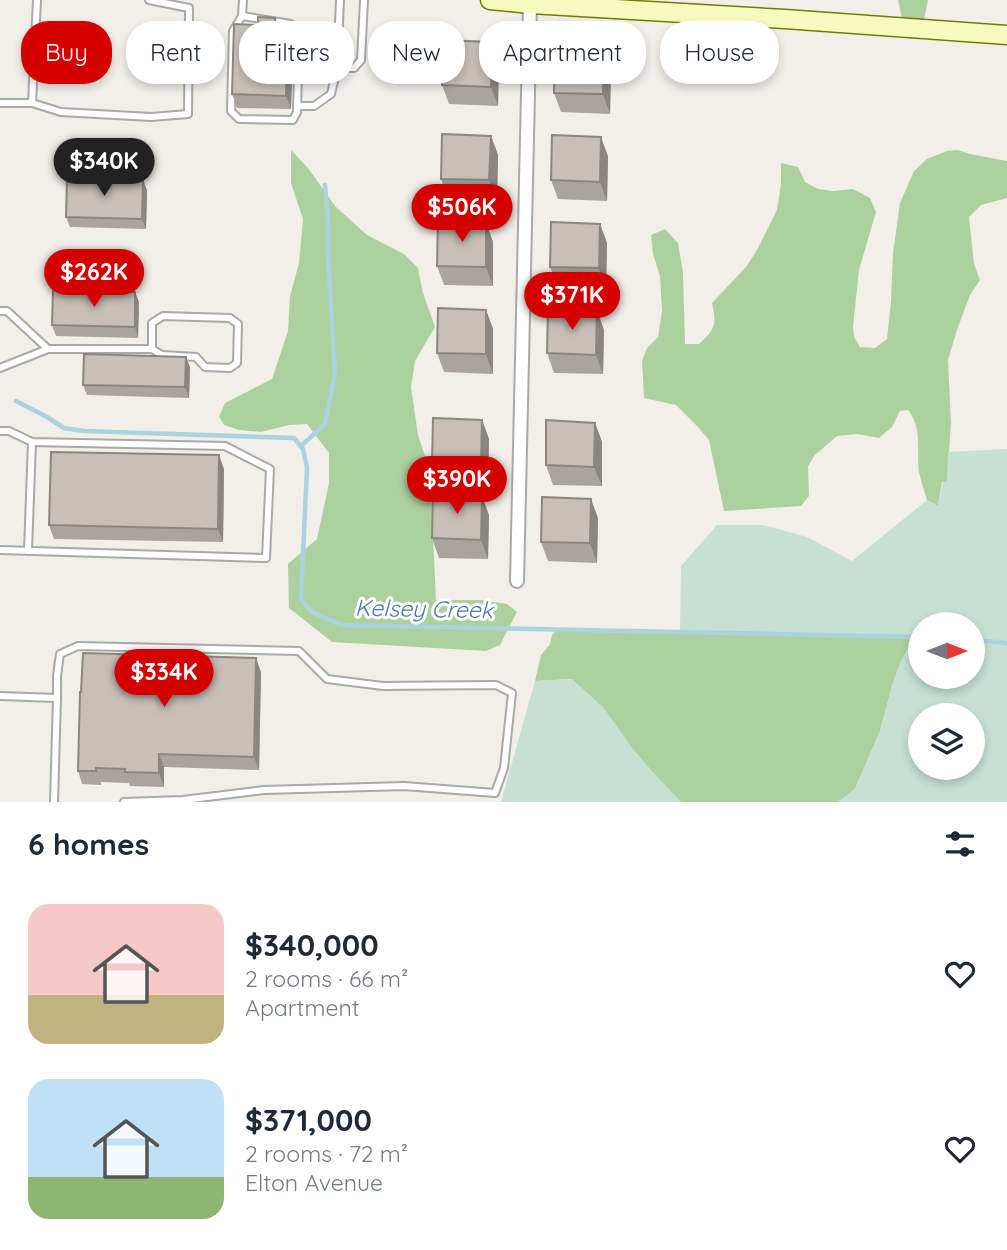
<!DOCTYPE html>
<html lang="en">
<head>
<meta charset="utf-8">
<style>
  body { margin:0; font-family:Quicksand,sans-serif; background:#f6f6f7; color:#1f2937; height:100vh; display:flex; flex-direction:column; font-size:26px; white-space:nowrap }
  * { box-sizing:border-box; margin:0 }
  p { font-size:23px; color:#747a83 }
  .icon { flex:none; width:38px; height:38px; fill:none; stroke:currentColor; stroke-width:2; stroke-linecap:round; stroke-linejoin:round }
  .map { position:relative; height:802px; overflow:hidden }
  .drawer { display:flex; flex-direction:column; background:#fff; flex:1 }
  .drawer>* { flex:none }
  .banner { position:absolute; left:21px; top:21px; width:966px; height:63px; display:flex; gap:14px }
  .needle { width:46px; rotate:90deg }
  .fabs { position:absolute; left:908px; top:612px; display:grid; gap:14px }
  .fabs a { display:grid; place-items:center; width:77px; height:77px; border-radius:50%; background:#fff; box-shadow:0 4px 10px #0003; font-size:35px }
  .price { position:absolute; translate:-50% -60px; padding:0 16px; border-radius:24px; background:#d40000; color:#fff; font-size:23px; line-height:46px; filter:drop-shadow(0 2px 4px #0008) }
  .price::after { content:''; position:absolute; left:50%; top:42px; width:21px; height:16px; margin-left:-10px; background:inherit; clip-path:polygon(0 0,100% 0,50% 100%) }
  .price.selected { background:#222; color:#fff }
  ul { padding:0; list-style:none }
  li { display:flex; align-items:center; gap:21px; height:175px; padding:0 28px }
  li span { display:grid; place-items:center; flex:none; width:196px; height:140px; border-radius:21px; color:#555 }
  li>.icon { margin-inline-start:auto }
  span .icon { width:84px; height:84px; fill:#fffc; stroke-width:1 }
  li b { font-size:30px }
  h2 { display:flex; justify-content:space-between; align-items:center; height:84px; padding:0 28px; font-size:30px }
  .chip { padding:0 24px; border-radius:28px; background:#fff; box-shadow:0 4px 10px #0003; font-size:24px; line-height:63px }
  .chip.selected { background:#d40000; color:#fff }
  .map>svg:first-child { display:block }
</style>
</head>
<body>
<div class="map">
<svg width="1007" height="802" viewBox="0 0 1007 802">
  <rect width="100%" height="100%" fill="#f2efe9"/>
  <g fill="#add19e">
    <polygon points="898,0 928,0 923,24 903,24"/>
    <polygon points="291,150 308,168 335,206 367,235 404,254 418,268 423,293 435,327 415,361 411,387 418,435 430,471 436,600 482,600 507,604 517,612 500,645 486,651 332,642 289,608 288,564 317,539 329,483 329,453 307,424 289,425 261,432 239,430 224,425 219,417 225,403 272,379 288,331 290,296 299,263 303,219 291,183"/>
    <path d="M 958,150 L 970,154 L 1007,161 L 1007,198 L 981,205 L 969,217 L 974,264 L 980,280 L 970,295 L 957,330 L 948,360 L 951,423 L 947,482 L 942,482 L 938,506 L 927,500 C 924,491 921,481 919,472 C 916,450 923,429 908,410 L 900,411 L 892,427 L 879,438 L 857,434 L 837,436 L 815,455 L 808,466 L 809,496 L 801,506 L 724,511 L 709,440 L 698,427 L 676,405 L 644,398 L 642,361 L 647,348 L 658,337 L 662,311 L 660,276 L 653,254 L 651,235 L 665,229 L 678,243 L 683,272 L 685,344 L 699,344 C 715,330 717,323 712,303 L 746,267 L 757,250 L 777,210 L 781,184 L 781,163 L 798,167 L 805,182 L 818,189 L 833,191 L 853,189 L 870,198 L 876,212 L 859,270 L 853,327 L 854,337 L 860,347 L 875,348 L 887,339 L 891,301 L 893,253 L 900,203 L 914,171 L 927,159 L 947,151 Z"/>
    <polygon points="558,628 915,637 902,659 893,683 880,731 855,789 838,802 681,802 655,775 572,679 535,681 541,655 550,644 552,635"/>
  </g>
  <g fill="#c6e0d4" fill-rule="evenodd">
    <path d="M 1007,449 L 1007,802 L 838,802 L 855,789 L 880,731 L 893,683 L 902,659 L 914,637 L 680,631 L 681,566 L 717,525 L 763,525 L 807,537 L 852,561 L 927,500 L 938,506 L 943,482 L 947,481 L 948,452 ZM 920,625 L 973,625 L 973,677 L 920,677 ZM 920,716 L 973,716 L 973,768 L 920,768 Z"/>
    <polygon points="572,679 603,707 633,749 655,775 681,802 501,802 535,681"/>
  </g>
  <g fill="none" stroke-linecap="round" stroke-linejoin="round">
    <g stroke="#aad3df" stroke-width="4.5">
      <polyline points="16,401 47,417 64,428 84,431 294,438 303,449 307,467 301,599 312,612 341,625 920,637"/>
      <polyline points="301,446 325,424 335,374 328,256 328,222 325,185"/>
      <polyline points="973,640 1007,643"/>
    </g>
    <defs>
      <g id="lane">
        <polyline points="340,0 337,68 354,68 361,60 364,0"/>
        <polyline points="242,16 291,24 299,31 297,112 293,120 239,119 231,111 233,31 242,16 243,0"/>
        <polyline points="0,103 32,103 61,112 151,117 188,114 189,8 149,0"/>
        <polyline points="32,103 37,0"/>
        <polyline points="297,106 314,106 331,94 337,68"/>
        <polyline points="0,311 7,311 48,349 152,349 162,355 196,357 205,367 230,368 237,363 238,324 230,318 163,316 152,323 152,349"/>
        <polyline points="0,368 48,349"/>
        <polyline points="0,431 9,431 32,442 225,446 270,469 266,558 0,550"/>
        <polyline points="28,551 32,442"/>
        <polyline points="0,696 57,698 54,802"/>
        <polyline points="57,698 57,676 60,654 78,646 299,651 327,679 383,686 496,685 512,693 504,768 495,793 404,786 264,790 183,800 124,802"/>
      </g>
      <polyline id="street" points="517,581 530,4"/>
      <polyline id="secondary" points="490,0 530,4 785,19 1007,35"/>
    </defs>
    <use href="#lane" stroke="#a9a9a9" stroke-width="10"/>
    <use href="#street" stroke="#a9a9a9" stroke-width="16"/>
    <use href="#secondary" stroke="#707d05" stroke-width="21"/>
    <use href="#lane" stroke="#fff" stroke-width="6"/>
    <use href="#street" stroke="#fff" stroke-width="12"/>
    <use href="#secondary" stroke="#f7fabf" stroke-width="18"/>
  </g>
  <g fill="#aba49e">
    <polygon points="277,24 293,38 291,109 237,108 232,94 258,25"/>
    <polygon points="604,50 611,69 610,114 561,112 554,93"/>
    <polygon points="499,61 498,106 449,104 442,85"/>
    <polygon points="491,136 498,155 497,200 448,198 441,179"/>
    <polygon points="608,156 607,201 558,199 551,180"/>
    <polygon points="147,190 146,229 70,227 66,217"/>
    <polygon points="486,223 493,242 493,286 444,285 437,266"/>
    <polygon points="600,224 607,243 606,288 557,286 550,267"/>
    <polygon points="135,292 139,302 138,338 56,336 52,325"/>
    <polygon points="486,310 493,329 493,374 444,372 437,353"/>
    <polygon points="604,330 603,374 554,373 547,353"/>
    <polygon points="190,367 189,398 87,395 83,385"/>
    <polygon points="482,420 489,439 488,484 439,482 432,463"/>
    <polygon points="595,423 602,442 602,486 553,485 546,465"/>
    <polygon points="224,469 223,542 54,539 49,525"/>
    <polygon points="489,515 488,559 439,558 432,538"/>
    <polygon points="598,518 597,563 548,561 541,542"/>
    <polygon points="261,672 259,770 164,767 164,787 130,786 129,783 101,782 101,785 82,784 78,771"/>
  </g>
  <g fill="#8b8681">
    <polygon points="288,24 293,38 291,109 286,96"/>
    <polygon points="492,42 499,61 498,106 491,87"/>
    <polygon points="604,50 611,69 610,114 603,94"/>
    <polygon points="491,136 498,155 497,200 489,180"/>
    <polygon points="601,137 608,156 607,201 600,182"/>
    <polygon points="143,180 147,190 146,229 142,219"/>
    <polygon points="486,223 493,242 493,286 486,267"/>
    <polygon points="600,224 607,243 606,288 599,268"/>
    <polygon points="135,292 139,302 138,338 135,327"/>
    <polygon points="486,310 493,329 493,374 486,354"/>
    <polygon points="597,310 604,330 603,374 596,355"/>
    <polygon points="186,357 190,367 189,398 185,387"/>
    <polygon points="482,420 489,439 488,484 481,464"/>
    <polygon points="595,423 602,442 602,486 594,467"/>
    <polygon points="219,455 224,469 223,542 218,529"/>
    <polygon points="482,495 489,515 488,559 481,540"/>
    <polygon points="591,499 598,518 597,563 590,543"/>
    <polygon points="256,658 261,672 259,770 254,757"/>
    <polygon points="159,754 164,767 164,787 159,773"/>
  </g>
  <g fill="#c7bfb8" stroke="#8b8681" stroke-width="2">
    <polygon points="258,17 275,18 275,24 288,24 286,96 232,94 234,24 258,25"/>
    <polygon points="443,40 492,42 491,87 442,85"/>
    <polygon points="555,48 604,50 603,94 554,93"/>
    <polygon points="442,134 491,136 489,180 441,179"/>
    <polygon points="552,135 601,137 600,182 551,180"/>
    <polygon points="67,178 143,180 142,219 66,217"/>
    <polygon points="438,221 486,223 486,267 437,266"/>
    <polygon points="551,222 600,224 599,268 550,267"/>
    <polygon points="53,290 135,292 135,327 52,325"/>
    <polygon points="438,308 486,310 486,354 437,353"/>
    <polygon points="548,308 597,310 596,355 547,353"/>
    <polygon points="84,354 186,357 185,387 83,385"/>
    <polygon points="433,418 482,420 481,464 432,463"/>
    <polygon points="546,420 595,423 594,467 546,465"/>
    <polygon points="51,452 219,455 218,529 49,525"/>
    <polygon points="433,493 482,495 481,540 432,538"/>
    <polygon points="542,497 591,499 590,543 541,542"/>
    <polygon points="83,653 256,658 254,757 159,754 159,773 125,772 125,769 96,768 96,771 78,771 80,692 81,692"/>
  </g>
  <g text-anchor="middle" stroke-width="6" stroke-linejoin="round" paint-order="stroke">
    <g font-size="23" font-style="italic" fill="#4a7aab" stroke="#fff">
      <text transform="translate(424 609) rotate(1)" y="8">Kelsey Creek</text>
    </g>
  </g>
</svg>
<div class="fabs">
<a><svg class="needle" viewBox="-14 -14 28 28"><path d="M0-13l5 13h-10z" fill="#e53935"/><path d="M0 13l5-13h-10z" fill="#747a83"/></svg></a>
<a><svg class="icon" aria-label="layers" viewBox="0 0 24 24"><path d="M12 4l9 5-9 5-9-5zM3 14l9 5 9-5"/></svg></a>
</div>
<b class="price selected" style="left:104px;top:198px">$340K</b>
<b class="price" style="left:462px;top:244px">$506K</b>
<b class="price" style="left:94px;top:309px">$262K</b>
<b class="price" style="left:572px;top:332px">$371K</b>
<b class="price" style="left:457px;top:516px">$390K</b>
<b class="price" style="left:164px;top:709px">$334K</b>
<div class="banner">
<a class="chip selected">Buy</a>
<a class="chip">Rent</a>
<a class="chip">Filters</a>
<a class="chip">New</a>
<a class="chip">Apartment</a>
<a class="chip">House</a>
</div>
</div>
<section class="drawer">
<h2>6 homes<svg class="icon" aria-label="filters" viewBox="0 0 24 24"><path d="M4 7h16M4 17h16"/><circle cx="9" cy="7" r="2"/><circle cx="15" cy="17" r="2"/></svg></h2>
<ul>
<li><span style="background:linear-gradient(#f6c9c9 65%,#c2b280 0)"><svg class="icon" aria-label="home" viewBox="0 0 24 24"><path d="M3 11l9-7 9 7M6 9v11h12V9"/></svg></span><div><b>$340,000</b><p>2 rooms · 66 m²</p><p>Apartment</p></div><svg class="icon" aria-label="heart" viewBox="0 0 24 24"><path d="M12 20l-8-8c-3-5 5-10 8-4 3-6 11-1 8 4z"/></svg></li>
<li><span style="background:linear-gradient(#bfe0f5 70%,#8fb573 0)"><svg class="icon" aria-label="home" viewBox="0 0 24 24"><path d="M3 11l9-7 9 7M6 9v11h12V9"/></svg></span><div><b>$371,000</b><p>2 rooms · 72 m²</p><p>Elton Avenue</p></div><svg class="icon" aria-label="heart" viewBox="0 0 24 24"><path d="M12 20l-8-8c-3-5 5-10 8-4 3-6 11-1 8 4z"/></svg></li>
</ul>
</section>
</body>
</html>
